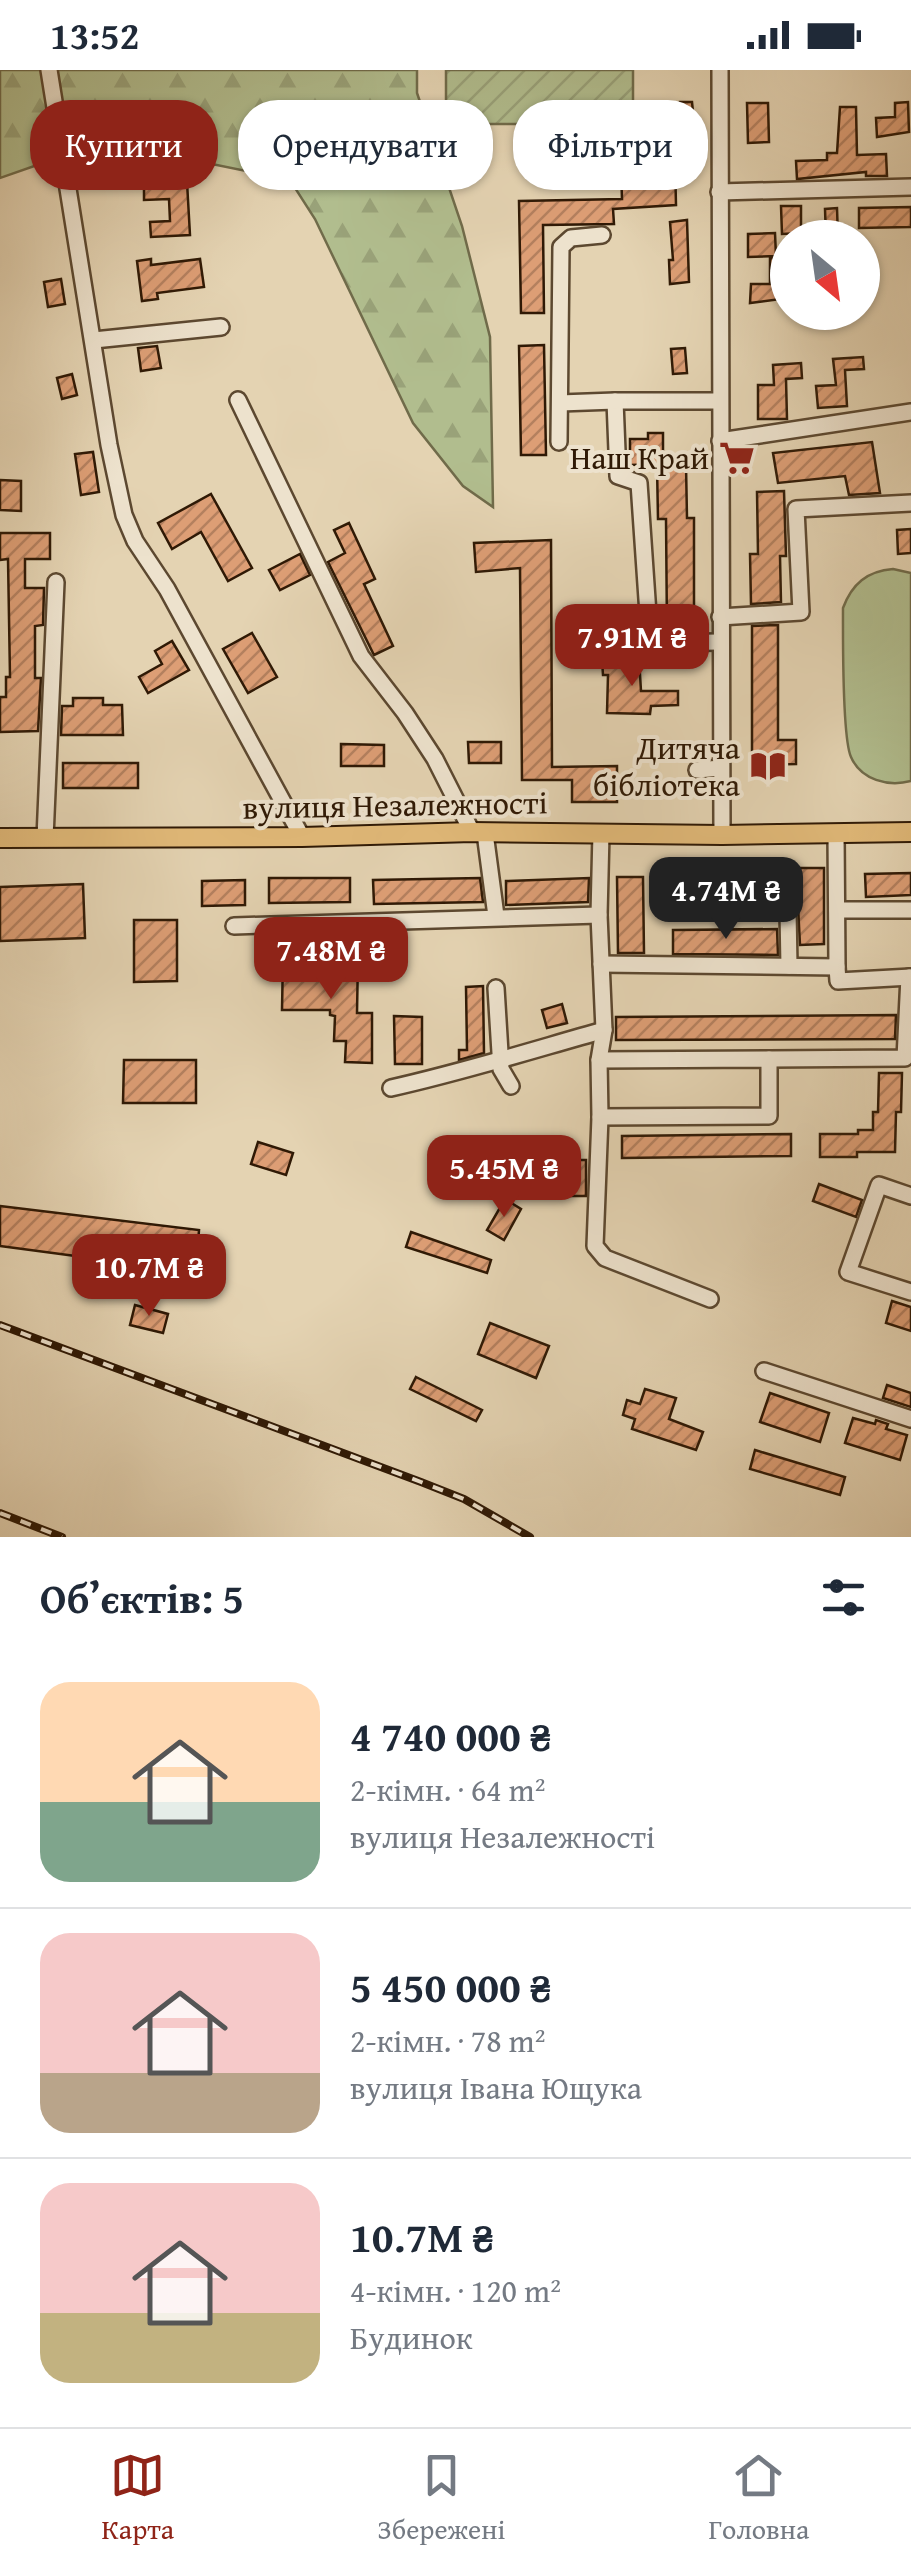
<!DOCTYPE html>
<html lang="uk">
<head>
<meta charset="utf-8">
<style>
  body { margin:0; font-family:"Gentium Book Plus",serif; background:#f6f6f7; color:#1f2937; height:100vh; display:flex; flex-direction:column; font-size:38px; white-space:nowrap }
  * { box-sizing:border-box; margin:0 }
  p { font-size:32px; color:#747a83 }
  .icon { flex:none; width:55px; height:55px; fill:none; stroke:currentColor; stroke-width:2; stroke-linecap:round; stroke-linejoin:round }
  .map { position:relative; height:1467px; overflow:hidden }
  .side { display:flex; flex-direction:column; background:#fff; flex:1 }
  .side>* { flex:none }
  .hud { position:absolute; left:30px; top:30px; width:852px; height:90px; display:flex; gap:20px }
  .needle { width:65px; rotate:151deg }
  .tools { position:absolute; left:770px; top:150px; display:grid; gap:20px }
  .tools a { display:grid; place-items:center; width:110px; height:110px; border-radius:50%; background:#fff; box-shadow:0 2px 8px #0004; font-size:50px }
  .price { position:absolute; translate:-50% -85px; padding:0 22px; border-radius:20px; background:#8f2418; color:#fff; font-size:32px; line-height:65px; filter:drop-shadow(0 2px 5px #0008) }
  .price::after { content:''; position:absolute; left:50%; top:60px; width:30px; height:22px; margin-left:-15px; background:inherit; clip-path:polygon(0 0,100% 0,50% 100%) }
  .price.current { background:#222; color:#fff }
  ul { padding:0; list-style:none }
  li { display:flex; align-items:center; gap:30px; height:250px; padding:0 40px }
  li+li { border-top:2px solid #e0e1e3 }
  li span { display:grid; place-items:center; flex:none; width:280px; height:200px; border-radius:30px; color:#555 }
  li>.icon { margin-inline-start:auto }
  span .icon { width:120px; height:120px; fill:#fffc; stroke-width:1 }
  li b { font-size:42px }
  h2 { display:flex; justify-content:space-between; align-items:center; height:120px; padding:0 40px; font-size:42px }
  .tag { padding:0 35px; border-radius:40px; background:#fff; box-shadow:0 2px 8px #0004; font-size:35px; line-height:90px }
  .tag.current { background:#8f2418; color:#fff }
  .status { display:flex; justify-content:space-between; align-items:center; height:70px; padding:0 50px; background:#fff; direction:ltr }
  .status svg { height:28px; fill:currentColor }
  .tab-bar { display:flex; justify-content:space-around; align-items:center; height:140px; border-top:2px solid #e0e1e3; background:#fff; font-size:28px; color:#747a83 }
  .tab-bar a { display:grid; justify-items:center; gap:5px }
  .tab-bar .current { color:#8f2418 }
  .map>svg:first-child { display:block }
</style>
</head>
<body>
<div class="status"><b>13:52</b><svg viewBox="0 0 49 12"><path d="M0 12V9h3v3zM5 12V6h3v6zM10 12V3h3v9zM15 12V0h3v12zM26 1h20v11H26zM47 4h2v5h-2z"/></svg></div>
<div class="map">
<svg width="911" height="1467" viewBox="0 0 911 1467">
  <defs>
    <pattern id="forest-firs" width="22" height="20" patternUnits="userSpaceOnUse" patternTransform="scale(2.5)"><rect width="22" height="20" fill="#b1bd8e"/><path d="M5 1l3.5 6h-7zM16 11l3.5 6h-7z" fill="#99a279"/></pattern>
    <pattern id="garden-furrows" width="10" height="10" patternUnits="userSpaceOnUse" patternTransform="scale(2.5)"><rect width="10" height="10" fill="#b1bd8e"/><path d="M-1 1l2-2M0 10L10 0M9 11l2-2" fill="none" stroke="#99a279"/></pattern>
    <pattern id="building-hatch" width="6" height="6" patternUnits="userSpaceOnUse" patternTransform="scale(2.5)"><rect width="6" height="6" fill="#dd9e75"/><path d="M-1 1l2-2M0 6l6-6M5 7l2-2" fill="none" stroke="#b4805e"/></pattern>
  </defs>
  <rect width="100%" height="100%" fill="#e4d3b2"/>
  <filter id="stains"><feTurbulence type="fractalNoise" baseFrequency=".002" numOctaves="4"/><feColorMatrix values="0 0 0 0 .2 0 0 0 0 .09 0 0 0 0 .02 0 0 0 .5 -.17"/></filter>
  <radialGradient id="worn" r=".72"><stop offset=".6" stop-color="#630" stop-opacity="0"/><stop offset="1" stop-color="#630" stop-opacity=".3"/></radialGradient>
  <path fill="#b1bd8e" stroke="#706b4a" stroke-width="2.5" d="M 893,499 L 911,503 L 911,711 C 888,717 861,710 851,687 C 842,667 843,566 843,538 C 852,514 867,501 893,499 Z"/>
  <polygon fill="url(#forest-firs)" stroke="#706b4a" stroke-width="2.5" points="0,0 417,0 417,23 462,156 490,267 493,437 463,416 413,353 315,149 290,110 158,83 40,94 0,108"/>
  <rect fill="url(#garden-furrows)" stroke="#706b4a" stroke-width="2.5" x="446" y="0" width="187" height="54"/>
  <g fill="url(#building-hatch)" stroke="#2f1905" stroke-width="2.5">
    <polygon points="680,32 692,32 698,92 675,93 676,135 613,139 614,154 543,155 544,243 521,243 519,131 622,129 621,100 641,98 644,43 656,43 656,69 681,68"/>
    <polygon points="908,32 909,62 877,67 876,48 895,47 895,33"/>
    <polygon points="747,33 768,33 769,72 748,73"/>
    <polygon points="840,37 856,37 857,85 886,84 887,106 866,106 866,102 797,109 796,91 827,90 827,83 837,83"/>
    <polygon points="187,112 190,165 151,167 150,152 170,151 169,129 144,130 144,114"/>
    <polygon points="781,136 801,136 801,163 782,164"/>
    <polygon points="911,137 911,157 859,158 859,138"/>
    <polygon points="837,138 838,168 826,168 825,139"/>
    <polygon points="687,150 689,212 670,214 669,190 673,190 670,152"/>
    <polygon points="775,163 776,186 748,187 748,164"/>
    <polygon points="770,188 787,189 786,202 781,202 781,229 750,233 751,214 770,214"/>
    <polygon points="151,189 151,195 200,189 204,217 157,223 158,229 142,231 137,191"/>
    <polygon points="61,209 65,234 48,237 44,212"/>
    <polygon points="544,275 546,385 521,385 519,276"/>
    <polygon points="157,276 161,298 141,301 138,278"/>
    <polygon points="685,278 687,303 673,304 671,279"/>
    <polygon points="863,287 864,299 845,300 847,336 818,338 816,316 836,315 833,289"/>
    <polygon points="801,293 802,308 786,309 787,349 758,349 758,315 774,315 773,295"/>
    <polygon points="72,304 77,325 62,329 57,308"/>
    <polygon points="648,363 663,363 663,394 630,395 630,369 648,369"/>
    <polygon points="872,372 880,423 849,425 845,406 778,413 773,383"/>
    <polygon points="93,382 99,422 81,425 75,384"/>
    <polygon points="686,395 687,448 694,448 694,561 667,562 666,449 658,449 657,396"/>
    <polygon points="0,410 21,411 21,441 0,440"/>
    <polygon points="784,421 786,486 780,486 781,532 751,534 750,484 758,484 757,422"/>
    <polygon points="211,424 252,498 228,511 201,462 172,479 158,453"/>
    <polygon points="349,453 375,509 364,514 393,576 374,585 328,492 345,483 334,460"/>
    <polygon points="911,459 911,483 898,484 897,460"/>
    <polygon points="0,463 50,463 50,489 25,489 25,518 44,518 43,555 35,556 35,608 41,608 38,661 0,662 0,627 6,627 6,607 10,607 8,489 0,490"/>
    <polygon points="551,470 552,697 617,696 617,732 572,732 572,710 522,710 520,498 476,502 474,473"/>
    <polygon points="300,484 310,505 280,520 269,500"/>
    <polygon points="778,555 778,670 796,670 796,694 752,695 752,556"/>
    <polygon points="252,563 277,607 248,623 223,579"/>
    <polygon points="172,571 189,600 148,623 139,607 162,594 155,581"/>
    <polygon points="639,588 641,621 678,621 678,635 651,636 650,644 607,643 608,605 603,605 602,590"/>
    <polygon points="73,628 103,628 103,635 122,635 123,665 61,665 62,636 73,636"/>
    <polygon points="468,672 501,672 501,693 469,693"/>
    <polygon points="341,674 384,675 384,696 341,696"/>
    <rect x="63" y="693" width="75" height="25"/>
    <polygon points="796,798 824,798 824,874 800,875"/>
    <polygon points="911,803 911,825 866,827 865,804"/>
    <polygon points="617,807 643,807 644,883 618,883"/>
    <polygon points="269,808 350,808 350,832 269,833"/>
    <polygon points="480,808 483,832 374,834 373,810"/>
    <polygon points="589,808 588,832 506,835 506,811"/>
    <polygon points="245,810 245,835 202,836 202,811"/>
    <polygon points="83,814 85,868 0,871 0,817"/>
    <polygon points="134,850 177,850 177,911 134,912"/>
    <polygon points="777,859 778,885 673,884 673,860"/>
    <polygon points="283,887 310,888 310,906 332,907 332,888 358,888 357,943 372,943 372,993 345,992 346,971 334,971 335,946 330,945 330,940 282,940"/>
    <polygon points="483,916 484,983 459,990 459,980 467,980 466,917"/>
    <polygon points="562,934 567,953 547,958 542,940"/>
    <polygon points="896,945 895,969 616,970 616,947"/>
    <polygon points="394,946 422,947 422,994 395,994"/>
    <polygon points="124,990 196,990 196,1033 123,1033"/>
    <polygon points="879,1003 902,1003 901,1042 896,1042 895,1082 857,1082 857,1087 820,1087 820,1064 858,1064 858,1060 873,1060 873,1042 878,1042"/>
    <polygon points="791,1064 791,1086 622,1088 622,1066"/>
    <polygon points="258,1072 293,1083 286,1105 251,1094"/>
    <polygon points="561,1090 586,1090 586,1126 562,1126"/>
    <polygon points="819,1114 862,1130 856,1147 813,1131"/>
    <polygon points="505,1129 521,1139 504,1170 487,1160"/>
    <polygon points="0,1136 199,1160 196,1202 0,1176"/>
    <polygon points="411,1162 491,1190 487,1203 406,1177"/>
    <polygon points="892,1231 911,1237 911,1261 886,1253"/>
    <polygon points="135,1235 168,1244 163,1263 130,1255"/>
    <polygon points="490,1253 549,1276 536,1308 478,1284"/>
    <polygon points="416,1307 482,1340 476,1351 410,1319"/>
    <polygon points="887,1315 911,1323 911,1337 883,1328"/>
    <polygon points="645,1319 676,1328 669,1349 703,1362 696,1380 632,1359 635,1349 623,1345 627,1330 640,1334"/>
    <polygon points="770,1323 829,1343 820,1372 760,1352"/>
    <polygon points="853,1348 875,1354 876,1350 888,1354 886,1359 907,1365 900,1390 845,1373"/>
    <polygon points="755,1380 845,1407 840,1425 750,1399"/>
  </g>
  <g fill="none" stroke-linecap="round" stroke-linejoin="round">
    <defs>
      <g id="minor">
        <polyline points="49,0 109,375 124,445 135,471 167,519 302,767"/>
        <polyline points="720,0 722,765"/>
        <polyline points="719,122 911,117"/>
        <polyline points="94,270 221,257"/>
        <polyline points="238,330 361,586 405,643 435,689 472,762"/>
        <polyline points="720,331 615,331 618,406 639,413 650,573 720,572"/>
        <polyline points="560,333 615,331"/>
        <polyline points="720,371 911,342"/>
        <polyline points="559,372 561,177 571,168 602,165"/>
        <polyline points="720,547 801,542 796,439 911,433"/>
        <polyline points="697,700 721,698"/>
        <polyline points="485,763 496,846"/>
        <polyline points="601,763 599,845 604,960 599,990 600,1047 595,1176 605,1188 710,1229"/>
        <polyline points="45,768 56,512"/>
        <polyline points="695,838 788,841 789,896"/>
        <polyline points="837,840 911,840"/>
        <polyline points="234,856 599,845"/>
        <polyline points="601,894 837,897 836,763"/>
        <polyline points="837,897 838,911 911,907"/>
        <polyline points="496,918 501,999 511,1016"/>
        <polyline points="769,989 905,988 909,907"/>
        <polyline points="599,990 769,989 769,1046 600,1047"/>
        <path d="M 391,1018 C 463,1002 533,980 604,960"/>
        <polyline points="911,1126 879,1115 848,1202 911,1222"/>
        <polyline points="764,1301 911,1349"/>
      </g>
      <polyline id="major" points="0,768 302,767 472,762 722,765 911,762"/>
    </defs>
    <use href="#minor" stroke="#5c4830" stroke-width="20"/>
    <use href="#major" stroke="#2f1905" stroke-width="22"/>
    <use href="#minor" stroke="#ede2cd" stroke-width="15"/>
    <use href="#major" stroke="#e2ba79" stroke-width="18"/>
    <defs>
      <g id="rail">
        <polyline points="0,1255 421,1412 464,1429 530,1467"/>
        <polyline points="0,1443 62,1467"/>
      </g>
    </defs>
    <use href="#rail" stroke="#2f1905" stroke-width="8"/>
    <use href="#rail" stroke="#ede2cd" stroke-width="4" stroke-dasharray="11" stroke-linecap="butt"/>
  </g>
  <defs>
    <symbol id="supermarket-bare" viewBox="-9 -9 18 18"><path d="M-6-5.5h2.5l.6 2H6L4.5 2H-2.5L-4.4-4H-6ZM-1.5 3.2a1.3 1.3 0 1 0 .1 0ZM3 3.2a1.3 1.3 0 1 0 .1 0Z" fill="#8f2418" stroke="#ede2cd" stroke-width="2.5" paint-order="stroke"/></symbol>
    <symbol id="library-bare" viewBox="-9 -9 18 18"><path d="M-6-4Q-3-5.5-.7-3.5V5Q-3 3-6 4ZM6-4Q3-5.5 .7-3.5V5Q3 3 6 4Z" fill="#8f2418" stroke="#ede2cd" stroke-width="2.5" paint-order="stroke"/></symbol>
  </defs>
  <g fill-rule="evenodd">
    <use href="#supermarket-bare" x="712" y="363" width="50" height="50"/>
    <use href="#library-bare" x="743" y="671" width="50" height="50"/>
  </g>
  <g text-anchor="middle" stroke-width="8" stroke-linejoin="round" paint-order="stroke">
    <g font-size="32" fill="#2f1905" stroke="#ede2cd" text-anchor="end">
      <text x="709" y="399">Наш Край</text>
      <text x="740" y="689">Дитяча<tspan x="740" dy="37">бібліотека</tspan></text>
    </g>
    <g font-size="32" fill="#2f1905" stroke="#ede2cd">
      <text transform="translate(395 735) rotate(-1)" y="11">вулиця Незалежності</text>
    </g>
  </g>
  <rect width="100%" height="100%" filter="url(#stains)"/>
  <rect width="100%" height="100%" fill="url(#worn)"/>
</svg>
<div class="tools">
<a><svg class="needle" viewBox="-14 -14 28 28"><path d="M0-13l5 13h-10z" fill="#e53935"/><path d="M0 13l5-13h-10z" fill="#747a83"/></svg></a>
</div>
<b class="price" style="left:632px;top:619px">7.91M ₴</b>
<b class="price current" style="left:726px;top:872px">4.74M ₴</b>
<b class="price" style="left:331px;top:932px">7.48M ₴</b>
<b class="price" style="left:504px;top:1150px">5.45M ₴</b>
<b class="price" style="left:149px;top:1249px">10.7M ₴</b>
<div class="hud">
<a class="tag current">Купити</a>
<a class="tag">Орендувати</a>
<a class="tag">Фільтри</a>
</div>
</div>
<section class="side">
<h2>Об’єктів: 5<svg class="icon" aria-label="filters" viewBox="0 0 24 24"><path d="M4 7h16M4 17h16"/><circle cx="9" cy="7" r="2"/><circle cx="15" cy="17" r="2"/></svg></h2>
<ul>
<li><span style="background:linear-gradient(#ffd9b3 60%,#7fa58c 0)"><svg class="icon" aria-label="home" viewBox="0 0 24 24"><path d="M3 11l9-7 9 7M6 9v11h12V9"/></svg></span><div><b>4 740 000 ₴</b><p>2-кімн. · 64 m²</p><p>вулиця Незалежності</p></div></li>
<li><span style="background:linear-gradient(#f6c9c9 70%,#b9a48a 0)"><svg class="icon" aria-label="home" viewBox="0 0 24 24"><path d="M3 11l9-7 9 7M6 9v11h12V9"/></svg></span><div><b>5 450 000 ₴</b><p>2-кімн. · 78 m²</p><p>вулиця Івана Ющука</p></div></li>
<li><span style="background:linear-gradient(#f6c9c9 65%,#c2b280 0)"><svg class="icon" aria-label="home" viewBox="0 0 24 24"><path d="M3 11l9-7 9 7M6 9v11h12V9"/></svg></span><div><b>10.7M ₴</b><p>4-кімн. · 120 m²</p><p>Будинок</p></div></li>
</ul>
</section>
<nav class="tab-bar">
<a class="current"><svg class="icon" aria-label="map" viewBox="0 0 24 24"><path d="M3 6l6-2 6 2 6-2v14l-6 2-6-2-6 2zM9 4v14M15 6v14"/></svg>Карта</a>
<a><svg class="icon" aria-label="saved" viewBox="0 0 24 24"><path d="M7 4h10v16l-5-4-5 4z"/></svg>Збережені</a>
<a><svg class="icon" aria-label="home" viewBox="0 0 24 24"><path d="M3 11l9-7 9 7M6 9v11h12V9"/></svg>Головна</a>
</nav>
</body>
</html>
